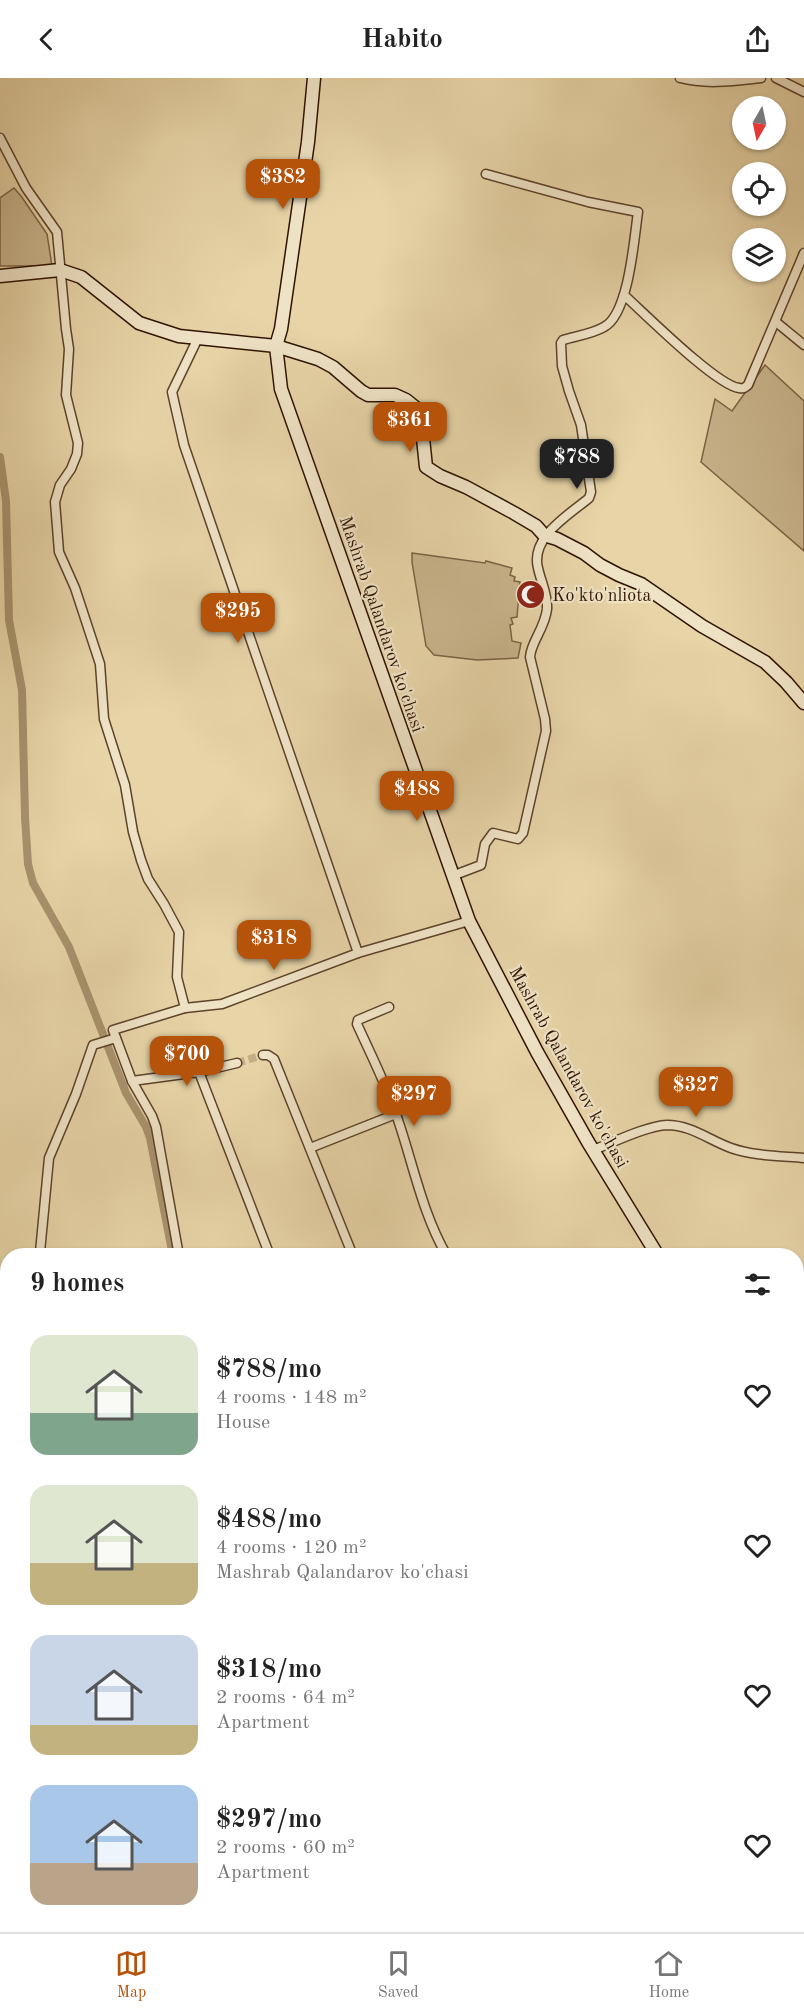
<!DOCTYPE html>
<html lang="en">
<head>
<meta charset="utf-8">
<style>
  body { margin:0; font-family:"Old Standard TT",serif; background:#f6f6f6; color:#222; height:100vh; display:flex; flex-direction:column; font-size:22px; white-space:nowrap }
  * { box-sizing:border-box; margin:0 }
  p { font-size:20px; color:#767676 }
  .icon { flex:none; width:33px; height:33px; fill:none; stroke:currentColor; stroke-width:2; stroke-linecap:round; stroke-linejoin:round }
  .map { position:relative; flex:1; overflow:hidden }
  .sheet { position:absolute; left:0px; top:1170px; width:804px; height:684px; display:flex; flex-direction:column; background:#fff; border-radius:24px 24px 0 0; box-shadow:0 2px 4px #0004 }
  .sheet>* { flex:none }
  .needle { width:39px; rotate:189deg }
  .fabs { position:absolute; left:732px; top:18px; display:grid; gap:12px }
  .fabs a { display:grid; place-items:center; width:54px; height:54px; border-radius:50%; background:#fff; box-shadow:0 2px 4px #0004; font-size:30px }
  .price { position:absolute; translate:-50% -51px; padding:0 14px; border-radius:12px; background:#b45309; color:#fff; font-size:20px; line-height:39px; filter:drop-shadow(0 2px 3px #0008) }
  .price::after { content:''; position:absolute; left:50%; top:36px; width:18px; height:14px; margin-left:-9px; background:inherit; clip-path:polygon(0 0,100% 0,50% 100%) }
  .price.current { background:#222; color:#fff }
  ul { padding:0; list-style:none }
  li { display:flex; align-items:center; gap:18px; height:150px; padding:0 30px }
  li span { display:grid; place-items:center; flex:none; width:168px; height:120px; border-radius:18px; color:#555 }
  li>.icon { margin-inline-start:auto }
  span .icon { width:72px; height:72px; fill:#fffc; stroke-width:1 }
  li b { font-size:26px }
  h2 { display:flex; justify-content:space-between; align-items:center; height:72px; padding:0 30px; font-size:26px }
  header { display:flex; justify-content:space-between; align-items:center; height:78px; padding:0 30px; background:#fff; font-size:27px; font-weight:800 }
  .dock { display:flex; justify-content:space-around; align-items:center; height:84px; border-top:2px solid #e0e0e0; background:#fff; font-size:16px; color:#767676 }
  .dock a { display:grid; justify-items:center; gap:3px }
  .dock .current { color:#b45309 }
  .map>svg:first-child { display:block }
</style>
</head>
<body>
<header><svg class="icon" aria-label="back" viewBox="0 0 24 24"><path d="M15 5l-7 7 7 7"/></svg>Habito<svg class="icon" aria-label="share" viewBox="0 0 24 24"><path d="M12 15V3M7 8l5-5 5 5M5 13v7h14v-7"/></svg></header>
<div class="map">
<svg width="804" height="1854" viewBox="0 0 804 1854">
  <rect width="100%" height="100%" fill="#e7d4a7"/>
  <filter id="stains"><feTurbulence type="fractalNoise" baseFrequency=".00333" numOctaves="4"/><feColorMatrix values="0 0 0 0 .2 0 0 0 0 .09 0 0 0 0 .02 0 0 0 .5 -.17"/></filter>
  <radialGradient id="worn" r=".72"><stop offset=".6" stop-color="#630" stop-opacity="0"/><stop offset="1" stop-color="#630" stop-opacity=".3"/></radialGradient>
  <g fill="#c8b38b" stroke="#7c6346" stroke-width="1.5">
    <polygon points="14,110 21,118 47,156 52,188 0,188 0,120"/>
    <polygon points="765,287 804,323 804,473 701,384 715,321 732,333"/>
    <polygon points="412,475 485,485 486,483 512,490 510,497 515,499 514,503 520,504 517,539 511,540 513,546 510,547 512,563 521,565 518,580 477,582 434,577 426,568 412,484"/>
  </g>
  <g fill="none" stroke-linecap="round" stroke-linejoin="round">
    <g stroke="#a8926e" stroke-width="8">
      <polyline points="0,379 6,423 9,542 22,612 25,739 28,786 33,805 69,869 126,1015 146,1049 150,1060 173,1178"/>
      <polyline points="796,1448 804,1449"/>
    </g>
    <polyline stroke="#c2ad86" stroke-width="8" stroke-dasharray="8 4" stroke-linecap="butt" points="237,985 263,977"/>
    <defs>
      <g id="street">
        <path d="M 680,0 C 707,7 734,3 761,0"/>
        <polyline points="776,0 804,14"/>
        <polyline points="0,60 26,110 57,154 66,251 69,271 66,317 78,365 77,376 71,391 60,407 55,424 59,474 75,510 100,586 104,641 125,707 133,754 141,782 148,801 164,826 179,854 177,899 185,930"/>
        <path d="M 624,217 C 644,235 716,307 739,310 C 744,311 744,310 748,307 L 804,175"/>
        <polyline points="776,244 804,267"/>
        <polyline points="198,260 172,314 184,367 358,875"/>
        <path d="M 452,798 L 481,787 L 485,766 L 493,755 L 518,761 L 523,755 L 546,653 L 545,641 L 530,579 C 531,564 545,550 547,531 C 548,517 541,504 538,490 C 530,459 569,437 589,420 L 591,414 L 581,347 L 569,313 L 562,288 L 561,265 L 563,262 C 576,258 592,256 604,249 C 629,236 634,161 638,134 L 588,124 L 486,96"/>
        <path d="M 389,929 L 358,942 L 357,946 C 371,977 387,1008 397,1039 C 413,1085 422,1135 447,1178"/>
        <polyline points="116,960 113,952 185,930 222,926 358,875 469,843"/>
        <polyline points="263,977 268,977 274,981 353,1178"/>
        <polyline points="199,994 270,1178"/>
        <polyline points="132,1003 199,994 237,985"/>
        <polyline points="310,1070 396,1036"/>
        <path d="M 593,1072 C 612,1065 646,1048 667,1047 C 691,1047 709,1062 731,1070 C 753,1078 781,1078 804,1080"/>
        <polyline points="40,1174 49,1080 76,1016 93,967 116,960 132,1003 152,1038 156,1049 179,1178"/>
        <polyline points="0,1310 8,1310"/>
        <polyline points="796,1438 804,1439"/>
        <polyline points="0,1468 8,1477"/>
        <polyline points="0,1555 8,1556"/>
        <polyline points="796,1612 804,1620"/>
        <polyline points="796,1804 804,1805"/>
        <polyline points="0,1831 8,1814"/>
        <polyline points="213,1846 216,1854"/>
        <polyline points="442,1846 445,1854"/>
        <polyline points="667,1846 669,1854"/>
        <polyline points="685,1846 692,1854"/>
        <polyline points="116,1854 137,1846"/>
        <polyline points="354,1854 375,1846"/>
        <polyline points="594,1854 617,1846"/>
      </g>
      <g id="secondary">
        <polyline points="314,0 308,64 281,251 276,268 281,311 469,843 537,974 588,1064 658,1178"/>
        <polyline points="0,198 60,192 81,199 139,245 179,258 276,268 318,281 333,289 361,313 368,317 395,317 406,322 416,330 421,341 426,389 440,398 466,409 514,435 536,448 544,457 557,461 584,475 600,487 619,497 641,506 702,548 765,584 786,604 804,625"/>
        <polyline points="796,1393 804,1405"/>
      </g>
    </defs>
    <use href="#street" stroke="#5d432a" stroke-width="11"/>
    <use href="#secondary" stroke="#2f1300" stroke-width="15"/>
    <use href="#street" stroke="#efe3c6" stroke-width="8"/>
    <use href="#secondary" stroke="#efe3c6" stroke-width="12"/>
  </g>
  <defs>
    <symbol id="mosque-disc" viewBox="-11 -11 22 22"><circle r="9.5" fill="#8f2418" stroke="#efe3c6"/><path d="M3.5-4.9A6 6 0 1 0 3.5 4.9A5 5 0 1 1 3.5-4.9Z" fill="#fff"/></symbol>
  </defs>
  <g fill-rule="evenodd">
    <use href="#mosque-disc" x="514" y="500" width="33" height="33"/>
  </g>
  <g text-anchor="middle" stroke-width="4.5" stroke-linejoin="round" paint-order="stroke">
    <g font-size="18" fill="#2f1300" stroke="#efe3c6" text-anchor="start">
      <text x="552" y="523">Ko'kto'nliota</text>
    </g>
    <g font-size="18" fill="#2f1300" stroke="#efe3c6">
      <text transform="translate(382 546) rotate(71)" y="6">Mashrab Qalandarov ko'chasi</text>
      <text transform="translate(569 989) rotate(61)" y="6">Mashrab Qalandarov ko'chasi</text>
    </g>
  </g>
  <rect width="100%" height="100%" filter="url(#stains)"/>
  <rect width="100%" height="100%" fill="url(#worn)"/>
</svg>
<div class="fabs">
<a><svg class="needle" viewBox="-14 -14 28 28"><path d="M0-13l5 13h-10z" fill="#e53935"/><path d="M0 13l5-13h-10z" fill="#767676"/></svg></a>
<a><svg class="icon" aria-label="locate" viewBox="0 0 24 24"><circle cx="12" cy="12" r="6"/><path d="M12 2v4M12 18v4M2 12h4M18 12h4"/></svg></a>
<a><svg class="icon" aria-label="layers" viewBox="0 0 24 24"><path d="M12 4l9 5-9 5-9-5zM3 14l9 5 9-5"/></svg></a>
</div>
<b class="price" style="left:283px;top:132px">$382</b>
<b class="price" style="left:410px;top:375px">$361</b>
<b class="price current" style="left:577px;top:412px">$788</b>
<b class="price" style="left:238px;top:566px">$295</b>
<b class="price" style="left:417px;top:744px">$488</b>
<b class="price" style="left:274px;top:893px">$318</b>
<b class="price" style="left:187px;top:1009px">$700</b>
<b class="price" style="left:696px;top:1040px">$327</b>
<b class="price" style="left:414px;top:1049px">$297</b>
<section class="sheet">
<h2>9 homes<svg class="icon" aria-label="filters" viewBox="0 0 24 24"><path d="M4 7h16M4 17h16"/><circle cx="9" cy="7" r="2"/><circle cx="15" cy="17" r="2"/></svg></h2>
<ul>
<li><span style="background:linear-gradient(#dfe7d0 65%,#7fa58c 0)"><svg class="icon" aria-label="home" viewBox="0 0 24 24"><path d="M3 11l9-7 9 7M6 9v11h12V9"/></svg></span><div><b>$788/mo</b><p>4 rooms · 148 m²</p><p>House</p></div><svg class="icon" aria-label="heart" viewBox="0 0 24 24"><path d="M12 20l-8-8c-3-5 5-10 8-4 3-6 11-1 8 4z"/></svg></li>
<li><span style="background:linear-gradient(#dfe7d0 65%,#c2b280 0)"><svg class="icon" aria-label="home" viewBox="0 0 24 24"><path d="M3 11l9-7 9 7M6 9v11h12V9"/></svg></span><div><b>$488/mo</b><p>4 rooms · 120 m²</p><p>Mashrab Qalandarov ko'chasi</p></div><svg class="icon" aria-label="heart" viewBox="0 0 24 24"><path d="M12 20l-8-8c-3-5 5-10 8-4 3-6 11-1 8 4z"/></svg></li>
<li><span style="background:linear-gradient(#c9d6e8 75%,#c2b280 0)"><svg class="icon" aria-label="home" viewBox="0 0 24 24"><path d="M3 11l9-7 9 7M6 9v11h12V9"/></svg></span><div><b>$318/mo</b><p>2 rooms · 64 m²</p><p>Apartment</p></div><svg class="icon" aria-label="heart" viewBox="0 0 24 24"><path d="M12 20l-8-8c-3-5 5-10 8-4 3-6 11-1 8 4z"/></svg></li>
<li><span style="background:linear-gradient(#a9c7e8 65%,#b9a48a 0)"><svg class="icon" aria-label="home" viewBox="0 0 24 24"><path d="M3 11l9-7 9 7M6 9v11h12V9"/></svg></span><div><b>$297/mo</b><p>2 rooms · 60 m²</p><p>Apartment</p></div><svg class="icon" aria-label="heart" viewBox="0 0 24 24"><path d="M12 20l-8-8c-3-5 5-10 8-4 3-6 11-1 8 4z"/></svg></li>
</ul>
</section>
</div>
<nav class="dock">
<a class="current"><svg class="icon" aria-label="map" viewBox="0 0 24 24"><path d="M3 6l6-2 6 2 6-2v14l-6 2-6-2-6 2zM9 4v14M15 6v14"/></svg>Map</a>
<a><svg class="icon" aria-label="saved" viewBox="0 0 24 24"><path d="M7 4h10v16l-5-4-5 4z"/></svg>Saved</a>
<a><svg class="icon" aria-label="home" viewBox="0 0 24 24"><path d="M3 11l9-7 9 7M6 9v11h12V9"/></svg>Home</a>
</nav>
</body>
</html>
